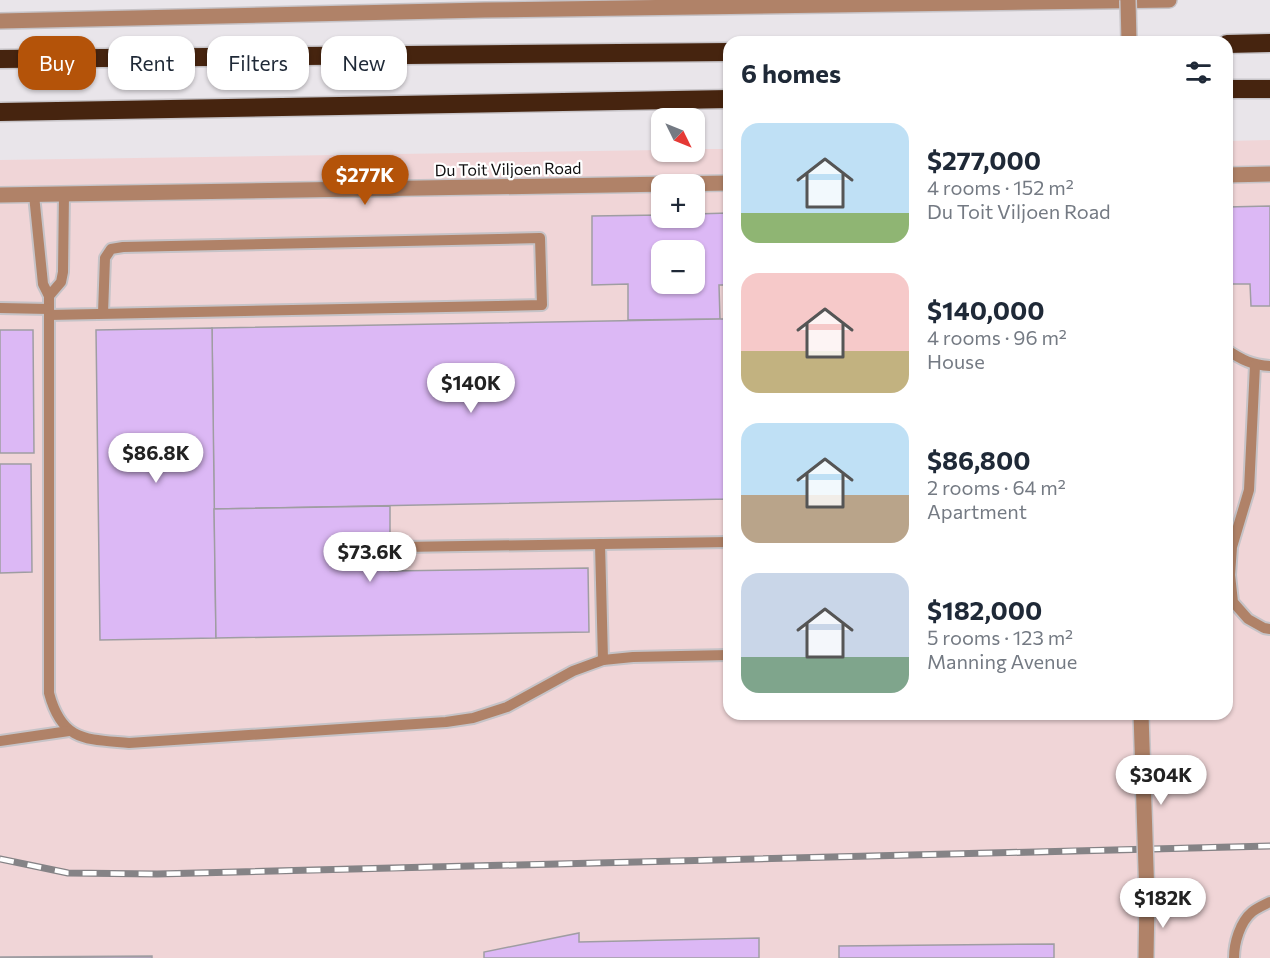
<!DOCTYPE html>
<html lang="en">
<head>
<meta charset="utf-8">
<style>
  body { margin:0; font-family:Commissioner,sans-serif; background:#f2f2f3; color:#1f2937; height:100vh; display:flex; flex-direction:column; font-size:22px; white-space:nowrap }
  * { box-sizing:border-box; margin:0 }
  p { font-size:20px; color:#747a83 }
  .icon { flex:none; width:33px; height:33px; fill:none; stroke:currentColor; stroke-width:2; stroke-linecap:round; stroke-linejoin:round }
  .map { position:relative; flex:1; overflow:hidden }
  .sheet { position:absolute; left:723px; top:36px; width:510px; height:684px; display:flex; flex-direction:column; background:#fff; border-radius:18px; box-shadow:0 2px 4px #0004 }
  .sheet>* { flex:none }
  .top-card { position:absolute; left:18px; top:36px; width:570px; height:54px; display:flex; gap:12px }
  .needle { width:39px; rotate:133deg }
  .controls { position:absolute; left:651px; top:108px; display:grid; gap:12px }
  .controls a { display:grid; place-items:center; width:54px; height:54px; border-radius:12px; background:#fff; box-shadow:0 2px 4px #0004; font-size:30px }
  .price { position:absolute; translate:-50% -51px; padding:0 14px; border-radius:21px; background:#fff; color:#222; font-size:20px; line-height:39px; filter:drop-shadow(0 2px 3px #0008) }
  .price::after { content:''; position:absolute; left:50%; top:36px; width:18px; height:14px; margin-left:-9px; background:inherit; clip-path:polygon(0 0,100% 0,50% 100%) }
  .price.current { background:#b45309; color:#fff }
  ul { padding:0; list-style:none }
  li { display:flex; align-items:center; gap:18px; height:150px; padding:0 18px }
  li span { display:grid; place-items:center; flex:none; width:168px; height:120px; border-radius:18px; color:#555 }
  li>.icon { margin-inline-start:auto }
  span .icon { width:72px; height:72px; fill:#fffc; stroke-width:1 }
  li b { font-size:26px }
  h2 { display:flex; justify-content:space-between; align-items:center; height:72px; padding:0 18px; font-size:26px }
  .tag { padding:0 21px; border-radius:18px; background:#fff; box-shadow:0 2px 4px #0004; font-size:21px; line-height:54px }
  .tag.current { background:#b45309; color:#fff }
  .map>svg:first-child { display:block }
</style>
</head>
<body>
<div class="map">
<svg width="1270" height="958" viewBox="0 0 1270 958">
  <rect width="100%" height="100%" fill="#e9e5ea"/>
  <path fill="#f0d5d7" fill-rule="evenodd" d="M 1270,140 L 1270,958 L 0,958 L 0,160 L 661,150 L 662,152 L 694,152 L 695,149 L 729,149 L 729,714 L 1227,714 L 1227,141 ZM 662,184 L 694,184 L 694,218 L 662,218 ZM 662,250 L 694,250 L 694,284 L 662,284 Z"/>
  <g fill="#dcb8f5" stroke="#9f9da2" stroke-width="1.5" fill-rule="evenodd">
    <polygon points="1270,206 1270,306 1251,306 1250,284 1227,284 1227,207"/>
    <path d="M 729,213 L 729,285 L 719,285 L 720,319 L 628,320 L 628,284 L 592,285 L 592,216 L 662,215 L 662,218 L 694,218 L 694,214 ZM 662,250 L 694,250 L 694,284 L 662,284 Z"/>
    <polygon points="720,319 729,319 729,499 214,509 212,328"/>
    <polygon points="212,328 216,638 100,640 96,330"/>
    <polygon points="0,330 33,330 34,453 0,453"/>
    <polygon points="0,464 31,464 32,572 0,573"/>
    <polygon points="390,506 390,571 588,568 589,632 216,638 214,509"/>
    <polygon points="579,933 579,942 759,938 759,958 484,958 484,952"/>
    <polygon points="1054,944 1054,958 839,958 839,946"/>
    <polygon points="152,956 152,958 0,958 0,957"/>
  </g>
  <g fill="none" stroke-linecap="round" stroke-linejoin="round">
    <defs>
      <g id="service">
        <path d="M 34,195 L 43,284 L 49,296 L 49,693 C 62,742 86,739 129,743 L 446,722 L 473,718 L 507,707 L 573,671 L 603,660 L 633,657 L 729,655"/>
        <polyline points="49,296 61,282 63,272 64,194"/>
        <polyline points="0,308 49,309"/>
        <polyline points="49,315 542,305 540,238 123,247 111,249 105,258 103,313"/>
        <path d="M 1227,350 C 1242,360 1252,365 1270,366"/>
        <polyline points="1255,365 1249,490 1232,547 1230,575 1233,602 1248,619 1264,628 1270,629"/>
        <polyline points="600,544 603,660"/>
        <polyline points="402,547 729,542"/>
        <polyline points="0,741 69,731"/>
        <path d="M 1234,958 C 1234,943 1240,922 1252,912 C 1257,908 1264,905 1270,902"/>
      </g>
      <g id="minor">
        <polyline points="0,21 485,10 1169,0"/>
        <polyline points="1227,175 1270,174"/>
        <polyline points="0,195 729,183"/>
      </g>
      <polyline id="tertiary" points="1146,958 1147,899"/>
      <g id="motorway">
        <polyline points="1227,44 1270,43"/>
        <polyline points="0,59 729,52"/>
        <polyline points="1227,89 1270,89"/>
        <polyline points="0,112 729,99"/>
      </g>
    </defs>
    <use href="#service" stroke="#c6c3c7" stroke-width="14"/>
    <use href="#minor" stroke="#c6c3c7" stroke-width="18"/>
    <use href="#tertiary" stroke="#c6c3c7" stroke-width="18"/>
    <use href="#motorway" stroke="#c6c3c7" stroke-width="21"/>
    <use href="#service" stroke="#b08268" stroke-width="10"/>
    <use href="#minor" stroke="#b08268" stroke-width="15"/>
    <use href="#tertiary" stroke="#b08268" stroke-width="15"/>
    <use href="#motorway" stroke="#46240f" stroke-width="18"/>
    <defs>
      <polyline id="rail" points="0,859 68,873 157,874 1270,846"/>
    </defs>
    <use href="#rail" stroke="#858386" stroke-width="7"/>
    <use href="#rail" stroke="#fff" stroke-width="4.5" stroke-dasharray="14" stroke-linecap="butt"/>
    <defs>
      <g id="tertiary-bridge">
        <polyline points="1128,0 1129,42"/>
        <polyline points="1141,714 1147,899"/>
      </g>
    </defs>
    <use href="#tertiary-bridge" stroke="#c6c3c7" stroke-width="18" stroke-linecap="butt"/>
    <use href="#tertiary-bridge" stroke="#b08268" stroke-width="15"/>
  </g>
  <g text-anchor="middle" stroke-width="4.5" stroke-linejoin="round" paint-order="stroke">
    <g font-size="16" fill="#0f0e0f" stroke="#fff">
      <text transform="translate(508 169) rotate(-1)" y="6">Du Toit Viljoen Road</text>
    </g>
  </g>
</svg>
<div class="controls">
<a><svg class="needle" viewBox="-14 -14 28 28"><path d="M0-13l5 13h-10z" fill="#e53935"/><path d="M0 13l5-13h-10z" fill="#747a83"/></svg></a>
<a>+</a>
<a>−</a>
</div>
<b class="price current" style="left:365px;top:206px">$277K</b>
<b class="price" style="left:471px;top:414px">$140K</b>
<b class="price" style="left:156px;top:484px">$86.8K</b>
<b class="price" style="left:370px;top:583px">$73.6K</b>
<b class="price" style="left:1161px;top:806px">$304K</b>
<b class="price" style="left:1163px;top:929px">$182K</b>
<div class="top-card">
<a class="tag current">Buy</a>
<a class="tag">Rent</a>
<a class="tag">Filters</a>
<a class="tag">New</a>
</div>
<section class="sheet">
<h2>6 homes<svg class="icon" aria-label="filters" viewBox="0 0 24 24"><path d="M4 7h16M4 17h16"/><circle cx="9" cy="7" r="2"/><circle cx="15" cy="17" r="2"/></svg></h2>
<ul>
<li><span style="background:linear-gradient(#bfe0f5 75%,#8fb573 0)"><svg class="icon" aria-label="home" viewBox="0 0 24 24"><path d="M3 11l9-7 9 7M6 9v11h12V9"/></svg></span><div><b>$277,000</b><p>4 rooms · 152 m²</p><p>Du Toit Viljoen Road</p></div></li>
<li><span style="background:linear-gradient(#f6c9c9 65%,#c2b280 0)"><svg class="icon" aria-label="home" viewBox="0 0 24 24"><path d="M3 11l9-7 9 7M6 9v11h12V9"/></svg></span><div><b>$140,000</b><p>4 rooms · 96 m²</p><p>House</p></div></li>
<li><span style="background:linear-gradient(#bfe0f5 60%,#b9a48a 0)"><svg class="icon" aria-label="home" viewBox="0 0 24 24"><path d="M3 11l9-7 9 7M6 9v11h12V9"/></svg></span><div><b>$86,800</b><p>2 rooms · 64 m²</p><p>Apartment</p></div></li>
<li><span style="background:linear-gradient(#c9d6e8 70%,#7fa58c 0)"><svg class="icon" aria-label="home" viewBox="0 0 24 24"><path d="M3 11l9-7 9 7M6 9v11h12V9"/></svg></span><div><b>$182,000</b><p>5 rooms · 123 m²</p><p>Manning Avenue</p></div></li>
</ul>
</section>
</div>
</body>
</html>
